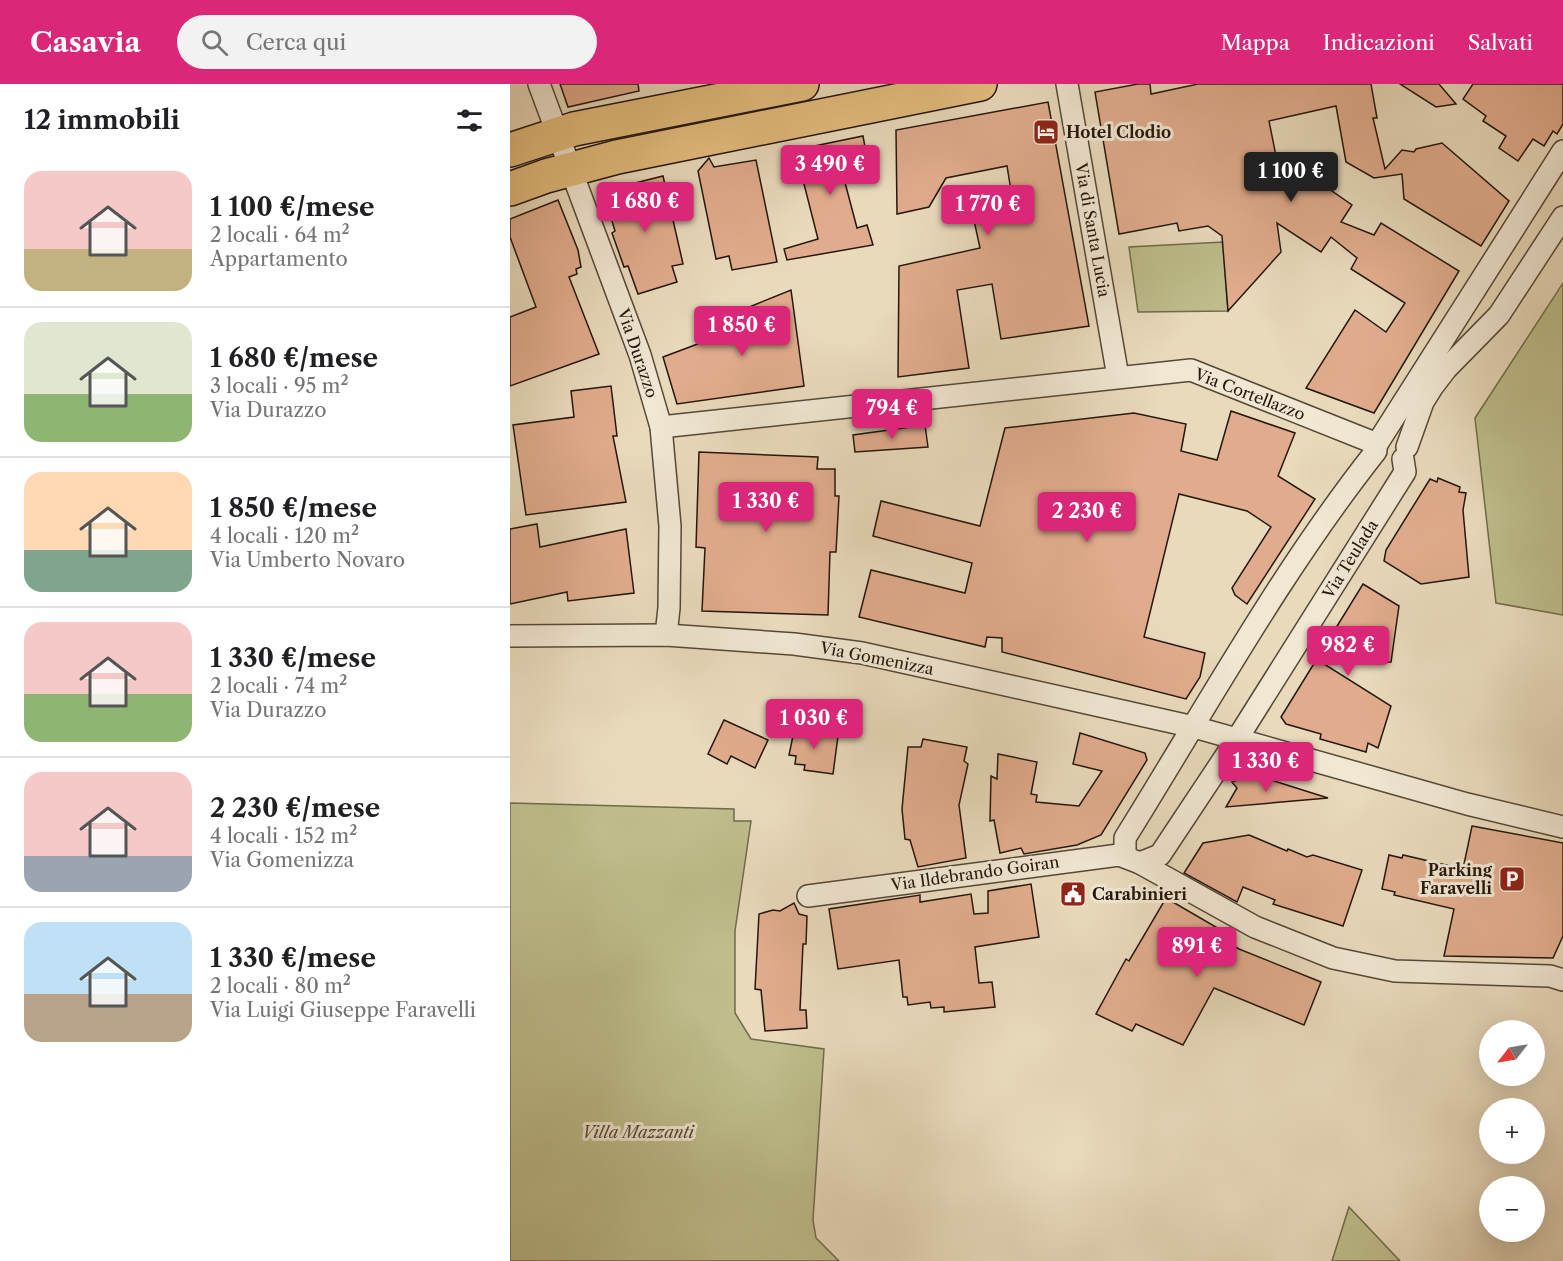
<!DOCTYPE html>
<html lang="it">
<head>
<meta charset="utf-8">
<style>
  body { margin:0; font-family:"Libre Caslon Text",serif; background:#f2f2f2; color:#202124; height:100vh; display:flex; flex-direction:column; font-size:22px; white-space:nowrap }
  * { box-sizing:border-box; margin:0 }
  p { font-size:20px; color:#757577 }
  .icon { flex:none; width:33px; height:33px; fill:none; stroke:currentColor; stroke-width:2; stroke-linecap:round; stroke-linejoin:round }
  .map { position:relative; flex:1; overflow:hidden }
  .panel { display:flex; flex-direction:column; background:#fff; width:510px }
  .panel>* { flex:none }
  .needle { width:39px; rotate:239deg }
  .tools { position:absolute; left:969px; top:936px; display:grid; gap:12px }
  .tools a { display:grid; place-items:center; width:66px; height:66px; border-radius:50%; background:#fff; box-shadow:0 6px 24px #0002; font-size:30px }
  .price { position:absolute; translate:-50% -51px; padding:0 14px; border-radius:6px; background:#db2777; color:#fff; font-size:20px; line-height:39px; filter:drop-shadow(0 2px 3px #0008) }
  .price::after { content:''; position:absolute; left:50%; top:36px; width:18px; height:14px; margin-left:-9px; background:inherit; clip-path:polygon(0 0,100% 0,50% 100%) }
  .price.selected { background:#222; color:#fff }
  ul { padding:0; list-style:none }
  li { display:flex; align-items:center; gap:18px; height:150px; padding:0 24px }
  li+li { border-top:2px solid #e0e0e0 }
  li span { display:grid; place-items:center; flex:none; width:168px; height:120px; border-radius:18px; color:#555 }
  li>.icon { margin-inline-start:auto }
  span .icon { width:72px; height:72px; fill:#fffc; stroke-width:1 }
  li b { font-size:26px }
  h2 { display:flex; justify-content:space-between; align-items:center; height:72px; padding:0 24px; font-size:26px }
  header { display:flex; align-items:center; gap:36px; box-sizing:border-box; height:84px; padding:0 30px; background:#db2777; color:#fff }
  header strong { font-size:28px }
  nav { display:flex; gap:33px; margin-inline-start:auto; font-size:21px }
  .search { width:420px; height:54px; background:#f2f2f2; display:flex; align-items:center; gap:15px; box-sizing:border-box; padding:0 21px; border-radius:33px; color:#757577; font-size:22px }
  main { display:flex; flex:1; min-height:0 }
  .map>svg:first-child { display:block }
</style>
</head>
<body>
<header>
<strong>Casavia</strong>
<div class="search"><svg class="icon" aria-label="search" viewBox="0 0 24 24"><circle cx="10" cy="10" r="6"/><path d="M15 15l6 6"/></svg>Cerca qui</div>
<nav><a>Mappa</a><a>Indicazioni</a><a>Salvati</a></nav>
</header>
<main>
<section class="panel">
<h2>12 immobili<svg class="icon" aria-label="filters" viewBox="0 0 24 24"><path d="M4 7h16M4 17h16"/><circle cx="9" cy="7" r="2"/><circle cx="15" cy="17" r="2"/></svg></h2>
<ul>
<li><span style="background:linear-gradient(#f6c9c9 65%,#c2b280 0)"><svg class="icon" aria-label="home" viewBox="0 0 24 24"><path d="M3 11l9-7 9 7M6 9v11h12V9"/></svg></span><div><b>1 100 €/mese</b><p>2 locali · 64 m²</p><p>Appartamento</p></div></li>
<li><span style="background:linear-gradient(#dfe7d0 60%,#8fb573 0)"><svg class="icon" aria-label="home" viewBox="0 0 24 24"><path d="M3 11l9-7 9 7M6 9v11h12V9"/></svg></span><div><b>1 680 €/mese</b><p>3 locali · 95 m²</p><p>Via Durazzo</p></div></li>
<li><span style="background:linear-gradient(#ffd9b3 65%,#7fa58c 0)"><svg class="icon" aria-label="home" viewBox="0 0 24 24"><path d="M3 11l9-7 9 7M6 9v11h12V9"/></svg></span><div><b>1 850 €/mese</b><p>4 locali · 120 m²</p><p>Via Umberto Novaro</p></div></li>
<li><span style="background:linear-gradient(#f6c9c9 60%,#8fb573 0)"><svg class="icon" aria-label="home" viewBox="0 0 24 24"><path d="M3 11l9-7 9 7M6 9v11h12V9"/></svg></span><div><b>1 330 €/mese</b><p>2 locali · 74 m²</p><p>Via Durazzo</p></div></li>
<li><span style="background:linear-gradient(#f6c9c9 70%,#9aa5b1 0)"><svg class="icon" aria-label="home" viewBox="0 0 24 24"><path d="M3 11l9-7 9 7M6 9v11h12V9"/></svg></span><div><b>2 230 €/mese</b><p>4 locali · 152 m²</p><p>Via Gomenizza</p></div></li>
<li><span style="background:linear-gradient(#bfe0f5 60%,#b9a48a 0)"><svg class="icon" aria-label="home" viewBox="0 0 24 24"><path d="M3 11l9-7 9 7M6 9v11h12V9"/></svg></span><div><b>1 330 €/mese</b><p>2 locali · 80 m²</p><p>Via Luigi Giuseppe Faravelli</p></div></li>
</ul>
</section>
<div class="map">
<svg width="1053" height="1177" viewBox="0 0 1053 1177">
  <rect width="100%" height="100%" fill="#e9dabc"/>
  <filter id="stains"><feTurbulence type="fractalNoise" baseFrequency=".00333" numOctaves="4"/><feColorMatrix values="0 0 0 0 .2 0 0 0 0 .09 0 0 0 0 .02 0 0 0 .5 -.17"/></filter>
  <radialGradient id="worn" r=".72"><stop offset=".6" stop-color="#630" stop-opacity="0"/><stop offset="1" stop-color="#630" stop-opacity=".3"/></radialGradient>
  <g fill="#bebd8b" stroke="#716a4b" stroke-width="1.5">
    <polygon points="713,158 718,227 628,228 619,163"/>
    <polygon points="1053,199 1053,531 986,519 965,334"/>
    <polygon points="0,719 224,725 224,737 241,737 225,847 225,929 241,955 314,965 303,1136 306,1154 329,1177 0,1177"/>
    <polygon points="839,1123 890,1177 822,1177"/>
  </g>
  <g fill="#e0ac8d" stroke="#24170b" stroke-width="1.5">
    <polygon points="50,0 128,0 129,7 58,23"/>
    <polygon points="628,0 640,0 641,10 688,0 861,0 867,34 863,34 875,85 892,66 904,68 906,65 932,59 999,117 971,162 894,115 892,90 864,94 836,78 826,22 759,37 768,82 807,74 812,100 842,121 831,138 864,151 871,139 949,187 864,329 796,304 845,226 876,248 895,219 841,185 847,174 821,153 811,168 767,139 771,168 718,227 712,152 698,142 669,147 667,139 609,150 585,8"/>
    <polygon points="890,0 929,0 946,20 926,23"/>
    <polygon points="963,0 1053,0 1053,40 1047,50 1043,47 1034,62 1023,55 1008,77 989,64 996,52 973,37 976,32 953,15"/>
    <polygon points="538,18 579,242 491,255 482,200 447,206 459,284 388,293 389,182 470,164 462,127 491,119 491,115 502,113 497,82 436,94 419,123 387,130 386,46"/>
    <polygon points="353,52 359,85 333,91 347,144 357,141 363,161 277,176 274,165 308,155 293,96 285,97 280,67"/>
    <polygon points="199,74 204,83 246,76 267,178 222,186 219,172 206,175 188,87"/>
    <polygon points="153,92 173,180 162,182 167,198 128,210 118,182 114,183 102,149 105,147 95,114 98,106"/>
    <polygon points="48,116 68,166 71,183 66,185 67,190 59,193 89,270 0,302 0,233 26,223 0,153 0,135"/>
    <polygon points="281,206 294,302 167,320 153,273 233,243 227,228"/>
    <polygon points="101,302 107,352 103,352 116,418 16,431 3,341 64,333 61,307"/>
    <polygon points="721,327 785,349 768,392 805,415 737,520 725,511 722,504 761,443 737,427 669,410 634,553 695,569 690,593 676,615 492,568 492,554 477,553 475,563 349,533 361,486 455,509 462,479 363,452 371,417 470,442 495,344 624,329 676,340 671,367 707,376"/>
    <polygon points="415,341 418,363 345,368 343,351"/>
    <polygon points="189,368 308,373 307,385 325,385 325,412 329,412 326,468 320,468 318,531 192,527 195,464 186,463"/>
    <polygon points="928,394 950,403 949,408 956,409 953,426 959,493 911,500 874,477 876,466 920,395 927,398"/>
    <polygon points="27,440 30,463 116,445 124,509 58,517 57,508 0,520 0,445"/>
    <polygon points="853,500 889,522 881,578 814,580 881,622 868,664 858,659 856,668 810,655 811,650 776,640 771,633"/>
    <polygon points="214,636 258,656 245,684 221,672 217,680 198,670"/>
    <polygon points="285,642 328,652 323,690 294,686 295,681 285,680 286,672 279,671"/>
    <polygon points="570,649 635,669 637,676 591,751 567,761 514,770 511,764 490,769 484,736 480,737 481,692 487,695 488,670 527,678 521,710 527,711 526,718 569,722 592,687 563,680"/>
    <polygon points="413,655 457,663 454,677 458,680 449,721 456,774 408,783 400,756 395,755 392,725 398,663 411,663"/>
    <polygon points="739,692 761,696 818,714 716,723 727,704 722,698"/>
    <polygon points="962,742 1053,759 1053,852 1043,874 934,872 944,825 884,811 885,808 872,805 879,771 892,774 893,771 953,785"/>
    <polygon points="739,751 777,767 778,765 797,773 803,771 852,786 833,842 763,820 765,816 733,803 727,818 674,789 693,759"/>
    <polygon points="521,800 529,853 465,863 469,899 482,898 485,923 434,928 434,923 421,924 420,918 398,921 397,913 393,913 389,876 328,885 319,825 410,811 410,818 461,810 464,830 478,829 478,807"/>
    <polygon points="656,814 711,846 707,852 729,865 811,898 794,941 704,904 673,961 626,940 622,947 586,930 616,875 619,877"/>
    <polygon points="284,819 289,830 297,832 296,860 293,860 290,926 296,926 297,944 255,947 251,906 245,905 249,830 263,826 270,827"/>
  </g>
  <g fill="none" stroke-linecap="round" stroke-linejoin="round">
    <defs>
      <g id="minor">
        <polyline points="29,0 130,271 151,343 160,442 159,524 156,551"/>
        <polyline points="557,0 608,293"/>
        <polyline points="151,343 681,286 867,360"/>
        <polyline points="867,360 1053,67"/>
        <polyline points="897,363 913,318 923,302 936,285 989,231 1053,133"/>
        <polyline points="0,552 156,551 284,560 352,569 684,643 957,720 1053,743"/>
        <path d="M 615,772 L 615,754 C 696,624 771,487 866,367"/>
        <polyline points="630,779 650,771 727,655 895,388 893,375"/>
        <polyline points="298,812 609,771 630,779 745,843 823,874 885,887 1040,892 1053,896"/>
      </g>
      <g id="primary">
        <polyline points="0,66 64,45 292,0"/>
        <polyline points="0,105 36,92 107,73 470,0"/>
      </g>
    </defs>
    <use href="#minor" stroke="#554837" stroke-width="24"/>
    <use href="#primary" stroke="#24170b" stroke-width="36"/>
    <use href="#minor" stroke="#f1e7d3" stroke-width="21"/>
    <use href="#primary" stroke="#e4bd7e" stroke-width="33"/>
  </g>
  <defs>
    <symbol id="hotel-square" viewBox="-11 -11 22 22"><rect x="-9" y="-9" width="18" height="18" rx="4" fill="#8f2418" stroke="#f1e7d3"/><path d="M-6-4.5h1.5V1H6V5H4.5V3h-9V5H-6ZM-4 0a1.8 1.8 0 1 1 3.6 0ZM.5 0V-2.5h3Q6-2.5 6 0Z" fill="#fff"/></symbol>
    <symbol id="parking-square" viewBox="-11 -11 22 22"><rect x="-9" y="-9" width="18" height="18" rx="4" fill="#8f2418" stroke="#f1e7d3"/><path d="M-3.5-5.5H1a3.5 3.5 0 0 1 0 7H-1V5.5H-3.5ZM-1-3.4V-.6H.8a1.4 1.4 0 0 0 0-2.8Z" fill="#fff"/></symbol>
    <symbol id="civic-square" viewBox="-11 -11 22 22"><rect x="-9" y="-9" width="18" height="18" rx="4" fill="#8f2418" stroke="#f1e7d3"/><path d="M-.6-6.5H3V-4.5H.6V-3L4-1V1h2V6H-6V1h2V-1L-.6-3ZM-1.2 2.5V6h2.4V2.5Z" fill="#fff"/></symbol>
  </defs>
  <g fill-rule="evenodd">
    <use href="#hotel-square" x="521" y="33" width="30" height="30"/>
    <use href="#parking-square" x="987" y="780" width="30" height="30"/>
    <use href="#civic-square" x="548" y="795" width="30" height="30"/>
  </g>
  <g text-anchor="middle" stroke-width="6" stroke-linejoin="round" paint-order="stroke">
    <g font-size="16" font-weight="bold" fill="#24170b" stroke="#f1e7d3" text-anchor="start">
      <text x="556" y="54">Hotel Clodio</text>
      <text x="982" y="792" text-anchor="end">Parking<tspan x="982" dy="18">Faravelli</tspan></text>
      <text x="582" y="816">Carabinieri</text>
    </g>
    <g font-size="16" fill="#24170b" stroke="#f1e7d3">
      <text transform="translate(583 146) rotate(80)" y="6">Via di Santa Lucia</text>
      <text transform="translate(128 269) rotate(71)" y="6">Via Durazzo</text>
      <text transform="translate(740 310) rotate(21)" y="6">Via Cortellazzo</text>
      <text transform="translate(840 475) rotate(-58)" y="6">Via Teulada</text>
      <text transform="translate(367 574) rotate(11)" y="6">Via Gomenizza</text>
      <text transform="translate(465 789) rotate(-8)" y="6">Via Ildebrando Goiran</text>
    </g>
    <g font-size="16" font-style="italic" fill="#524931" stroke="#f1e7d3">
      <text x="128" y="1054">Villa Mazzanti</text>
    </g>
  </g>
  <rect width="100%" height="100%" filter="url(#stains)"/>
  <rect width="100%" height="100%" fill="url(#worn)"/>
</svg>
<div class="tools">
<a><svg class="needle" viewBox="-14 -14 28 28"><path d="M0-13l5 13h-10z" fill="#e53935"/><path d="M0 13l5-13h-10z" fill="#757577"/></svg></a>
<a>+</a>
<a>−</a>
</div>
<b class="price" style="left:320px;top:112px">3 490 €</b>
<b class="price selected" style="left:781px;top:119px">1 100 €</b>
<b class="price" style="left:135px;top:149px">1 680 €</b>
<b class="price" style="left:478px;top:152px">1 770 €</b>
<b class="price" style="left:232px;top:273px">1 850 €</b>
<b class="price" style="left:382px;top:356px">794 €</b>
<b class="price" style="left:256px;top:449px">1 330 €</b>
<b class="price" style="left:577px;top:459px">2 230 €</b>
<b class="price" style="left:838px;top:593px">982 €</b>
<b class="price" style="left:304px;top:666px">1 030 €</b>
<b class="price" style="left:756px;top:709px">1 330 €</b>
<b class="price" style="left:687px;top:894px">891 €</b>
</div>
</main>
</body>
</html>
